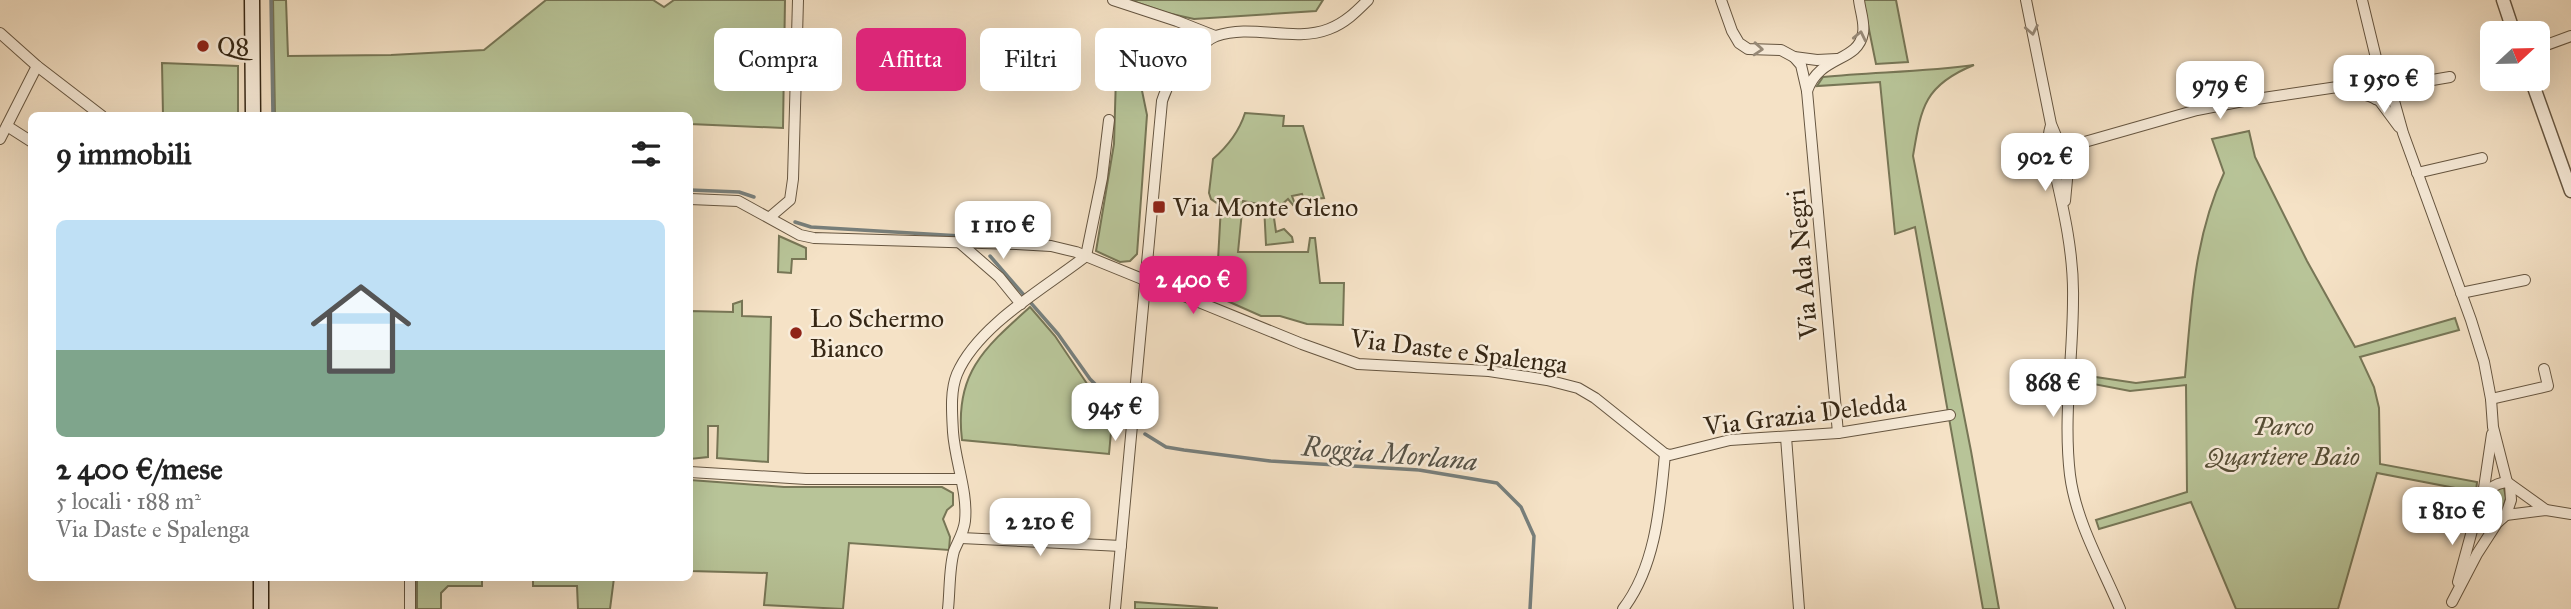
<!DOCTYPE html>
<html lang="it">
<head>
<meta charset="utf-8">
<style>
  body { margin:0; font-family:"IM FELL Great Primer",serif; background:#f2f2f2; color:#222; height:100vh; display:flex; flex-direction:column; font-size:26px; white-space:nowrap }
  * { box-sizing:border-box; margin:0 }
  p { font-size:23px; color:#767676 }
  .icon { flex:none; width:38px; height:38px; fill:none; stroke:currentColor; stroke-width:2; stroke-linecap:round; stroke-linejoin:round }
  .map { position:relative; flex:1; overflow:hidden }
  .panel { position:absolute; left:28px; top:112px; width:665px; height:469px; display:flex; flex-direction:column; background:#fff; border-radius:10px; box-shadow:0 7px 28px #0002 }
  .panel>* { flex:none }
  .top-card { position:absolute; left:714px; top:28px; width:665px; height:63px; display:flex; gap:14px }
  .needle { width:46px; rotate:68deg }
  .buttons { position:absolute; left:2480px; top:21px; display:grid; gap:14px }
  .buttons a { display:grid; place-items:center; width:70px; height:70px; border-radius:10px; background:#fff; box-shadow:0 7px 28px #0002; font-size:35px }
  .price { position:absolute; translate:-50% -60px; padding:0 16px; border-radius:14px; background:#fff; color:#222; font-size:23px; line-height:46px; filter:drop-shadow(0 2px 4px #0008) }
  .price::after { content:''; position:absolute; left:50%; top:42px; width:21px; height:16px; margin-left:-10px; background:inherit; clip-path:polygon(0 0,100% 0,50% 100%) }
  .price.selected { background:#db2777; color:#fff }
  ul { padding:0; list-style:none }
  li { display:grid; align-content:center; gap:14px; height:371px; padding:0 28px }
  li+li { border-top:2px solid #e0e0e0 }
  li span { display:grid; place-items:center; height:217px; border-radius:10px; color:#555 }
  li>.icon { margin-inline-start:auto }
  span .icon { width:126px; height:126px; fill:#fffc; stroke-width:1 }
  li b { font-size:30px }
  h2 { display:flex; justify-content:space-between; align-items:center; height:84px; padding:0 28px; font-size:30px }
  .tag { padding:0 24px; border-radius:10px; background:#fff; box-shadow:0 7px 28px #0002; font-size:24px; line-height:63px }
  .tag.selected { background:#db2777; color:#fff }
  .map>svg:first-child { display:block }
</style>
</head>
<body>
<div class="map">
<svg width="2571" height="609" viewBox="0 0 2571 609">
  <rect width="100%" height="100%" fill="#f5e2c6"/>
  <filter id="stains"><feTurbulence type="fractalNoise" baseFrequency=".00286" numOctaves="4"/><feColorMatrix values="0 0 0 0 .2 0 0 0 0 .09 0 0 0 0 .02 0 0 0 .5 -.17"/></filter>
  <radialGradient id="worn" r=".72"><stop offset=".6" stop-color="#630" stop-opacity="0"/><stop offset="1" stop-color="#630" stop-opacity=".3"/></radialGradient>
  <g fill="#b8c498" stroke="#777656" stroke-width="2">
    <polygon points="273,0 286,0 288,56 391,55 484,50 546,0 653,0 664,7 674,0 785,0 783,128 690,124 690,116 275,115"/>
    <polygon points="1130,0 1323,0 1316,11 1194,19 1167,13"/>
    <polygon points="1863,0 1896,0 1908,62 1876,64"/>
    <polygon points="162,63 238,66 238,115 163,115"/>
    <path d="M 1974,65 C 1924,85 1921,108 1913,156 L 1971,451 L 1999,609 L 1983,609 L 1915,227 L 1895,234 L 1880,82 L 1817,86 L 1823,77 C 1873,72 1924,72 1974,65 Z"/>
    <polygon points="1116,76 1139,76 1147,115 1137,254 1130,261 1120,262 1096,251 1114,144"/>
    <path d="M 1245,113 L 1284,116 L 1283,126 L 1303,126 L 1324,198 L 1304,200 L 1302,194 L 1292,196 L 1295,204 L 1293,205 L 1288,199 L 1279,207 L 1284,211 L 1274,218 L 1276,232 L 1284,229 L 1292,237 L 1293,242 L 1266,245 L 1264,205 L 1243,201 L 1238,252 L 1308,252 L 1310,238 L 1315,238 L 1320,283 L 1344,283 L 1343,325 L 1307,324 L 1280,316 L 1261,316 L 1216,296 L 1221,206 L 1211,199 L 1209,193 L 1213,159 C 1228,146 1239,132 1245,113 Z"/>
    <path d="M 2249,131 L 2255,157 L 2307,261 L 2355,347 L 2455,318 L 2459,330 L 2360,357 L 2374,387 L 2379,408 L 2380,464 L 2477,482 L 2476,492 L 2377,473 L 2338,609 L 2236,609 L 2191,502 L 2099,529 L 2096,520 L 2187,492 L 2186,385 L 2130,391 L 2083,382 L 2082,375 L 2136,383 L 2185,377 C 2191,308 2194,237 2224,173 L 2212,139 Z"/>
    <polygon points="779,236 806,248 806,259 792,259 791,273 778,272"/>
    <polygon points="742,301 742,316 771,317 768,462 717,458 718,426 708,426 708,457 690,459 690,311 733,312 733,304"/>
    <path d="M 1030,307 L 1055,336 L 1112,421 L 1109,454 L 962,440 C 954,374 984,348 1030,307 Z"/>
    <polygon points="690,480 784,487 942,487 953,493 953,505 947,510 943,519 950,537 949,550 849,543 843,609 764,605 767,573 690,571"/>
    <path d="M 2498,487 L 2504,488 L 2506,498 L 2503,510 L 2497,514 L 2487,507 C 2486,500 2491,490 2498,487 Z"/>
    <polygon points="417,578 482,578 482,586 448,586 441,593 441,609 417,609"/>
    <polygon points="533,578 614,578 610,609 578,609 577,586 533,586"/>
    <polygon points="1135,602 1217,608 1217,609 1135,609"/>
  </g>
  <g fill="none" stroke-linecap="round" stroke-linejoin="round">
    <g stroke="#777f7c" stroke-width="3.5">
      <polyline points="271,0 273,116"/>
      <polyline points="690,190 739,192 754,197"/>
      <polyline points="795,222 811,227 961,236"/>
      <polyline points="990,256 1058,334 1090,379 1118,407"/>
      <polyline points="1145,434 1166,447 1184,450 1270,461 1419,470 1497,483 1521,507 1534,536 1530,609"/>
    </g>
    <defs>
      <g id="minor">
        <polyline points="1113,0 1177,21 1215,36"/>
        <polyline points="1721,0 1732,31 1739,43 1748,49 1781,50 1794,57 1817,60 1837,59"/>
        <polyline points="2026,0 2051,124 2056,136 2064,146"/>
        <polyline points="2362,0 2377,62 2374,79"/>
        <polyline points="0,33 37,66 102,116"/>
        <polyline points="2538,48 2571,36"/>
        <polyline points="1794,57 1801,65 1807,91 1838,433"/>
        <circle cx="2380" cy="89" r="11"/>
        <polyline points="2343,87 2372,97"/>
        <polyline points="2391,87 2450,77"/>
        <polyline points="2391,90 2403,133 2471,320 2484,362 2491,399 2493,427 2507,482"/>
        <path d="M 1807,91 C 1820,54 1858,63 1863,33 C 1865,23 1860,10 1859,0"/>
        <polyline points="2379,100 2399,127"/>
        <path d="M 2051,125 C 2047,138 2046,162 2058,170 L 2068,169 L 2073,163 L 2072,152 L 2067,147"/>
        <polyline points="7,126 32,142"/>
        <polyline points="0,139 37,66"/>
        <polyline points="2051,153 2059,146 2067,147 2197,110 2243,101 2371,82"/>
        <path d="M 2054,168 C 2064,211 2074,255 2073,299 C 2073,358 2063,417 2070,475 C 2076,522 2102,566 2120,609"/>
        <polyline points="2417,173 2482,158"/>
        <polyline points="690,199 738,201 800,235 814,238 1016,244 1051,246 1076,252 1302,344 1358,364 1489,371 1547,380 1578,388 1595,398 1665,454"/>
        <polyline points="2065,201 2068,169"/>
        <polyline points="770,217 790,200 793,179 798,0"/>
        <polyline points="960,243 999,277 1021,304"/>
        <polyline points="2461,293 2525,280"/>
        <polyline points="2491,399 2548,386 2544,369"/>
        <polyline points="1786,437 1799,609"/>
        <polyline points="1665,454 1670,455 1730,440 1838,433 1950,415"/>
        <polyline points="690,472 806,479 960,479"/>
        <polyline points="2483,495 2492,434"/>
        <polyline points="2506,515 2546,510 2571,514"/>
        <path d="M 2502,518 C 2472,517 2479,485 2507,482 L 2546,510"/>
        <polyline points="961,538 1121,546"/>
        <polyline points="410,578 410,609"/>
        <polyline points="2458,582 2473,527 2483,502"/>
        <polyline points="2452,602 2477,554 2497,523 2506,515 2511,500 2510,485"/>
        <path d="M 948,609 C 950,591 949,568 954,551 C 958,541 964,532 965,521 C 968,492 955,461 953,432 C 952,413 950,391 957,374 C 978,325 1045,288 1086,256 L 1102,178 L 1109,120"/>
        <path d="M 1115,609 L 1162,101 C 1167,85 1178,67 1191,56 C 1198,49 1206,40 1216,36 C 1252,23 1293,43 1329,29 C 1345,23 1356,12 1368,0"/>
        <path d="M 1623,609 C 1656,566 1660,506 1665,454"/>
      </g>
      <g id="tertiary">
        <polyline points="2503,0 2514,33"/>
        <polyline points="2531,79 2571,191"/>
      </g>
      <g id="secondary">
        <polyline points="252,0 253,116"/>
        <polyline points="261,578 261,609"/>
      </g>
    </defs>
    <use href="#minor" stroke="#665641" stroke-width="12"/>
    <use href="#tertiary" stroke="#665641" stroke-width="15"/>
    <use href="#secondary" stroke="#362715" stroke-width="17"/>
    <use href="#minor" stroke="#f8ecda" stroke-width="10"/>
    <use href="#tertiary" stroke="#f8ecda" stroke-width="12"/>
    <use href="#secondary" stroke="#f8ecda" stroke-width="14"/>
  </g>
  <defs><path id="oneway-chevron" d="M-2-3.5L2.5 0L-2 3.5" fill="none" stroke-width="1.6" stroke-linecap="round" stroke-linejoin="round" transform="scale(1.75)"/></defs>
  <g stroke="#978a78">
    <use href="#oneway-chevron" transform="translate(2032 30) rotate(79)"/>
    <use href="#oneway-chevron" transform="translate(1860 36) rotate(-78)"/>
    <use href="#oneway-chevron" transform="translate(1758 49) rotate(4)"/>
  </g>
  <g fill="#8f2418" stroke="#f8ecda" stroke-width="2.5">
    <circle cx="203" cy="46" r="7"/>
    <rect x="1152" y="200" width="14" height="14" rx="3.5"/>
    <circle cx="796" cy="333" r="7"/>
  </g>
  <g text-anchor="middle" stroke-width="5" stroke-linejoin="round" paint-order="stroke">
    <g font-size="26" fill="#362715" stroke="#f8ecda" text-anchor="start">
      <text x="217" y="55">Q8</text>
      <text x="1173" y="216">Via Monte Gleno</text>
      <text x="810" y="327">Lo Schermo<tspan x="810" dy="30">Bianco</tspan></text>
    </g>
    <g font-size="26" fill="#362715" stroke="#f8ecda">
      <text transform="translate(1802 264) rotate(-95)" y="9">Via Ada Negri</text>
      <text transform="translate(1459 351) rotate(7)" y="9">Via Daste e Spalenga</text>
      <text transform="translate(1805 414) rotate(-7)" y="9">Via Grazia Deledda</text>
    </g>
    <g font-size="26" font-style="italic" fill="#564e36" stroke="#f8ecda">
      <text x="2283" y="435">Parco<tspan x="2283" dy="30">Quartiere Baio</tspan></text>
    </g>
    <g font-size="28" font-style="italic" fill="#565348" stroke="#f8ecda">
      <text transform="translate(1390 453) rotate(5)" y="10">Roggia Morlana</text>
    </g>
  </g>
  <rect width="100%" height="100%" filter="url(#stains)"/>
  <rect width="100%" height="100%" fill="url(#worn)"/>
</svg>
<div class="buttons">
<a><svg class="needle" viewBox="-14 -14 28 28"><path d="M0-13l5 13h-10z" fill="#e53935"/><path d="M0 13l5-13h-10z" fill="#767676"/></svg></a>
</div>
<b class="price" style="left:2384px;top:115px">1 950 €</b>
<b class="price" style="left:2220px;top:121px">979 €</b>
<b class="price" style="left:2045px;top:193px">902 €</b>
<b class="price" style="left:1003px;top:261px">1 110 €</b>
<b class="price selected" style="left:1193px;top:316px">2 400 €</b>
<b class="price" style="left:2053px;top:419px">868 €</b>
<b class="price" style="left:1115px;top:443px">945 €</b>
<b class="price" style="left:2452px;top:547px">1 810 €</b>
<b class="price" style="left:1040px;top:558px">2 210 €</b>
<div class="top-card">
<a class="tag">Compra</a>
<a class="tag selected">Affitta</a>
<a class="tag">Filtri</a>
<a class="tag">Nuovo</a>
</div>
<section class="panel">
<h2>9 immobili<svg class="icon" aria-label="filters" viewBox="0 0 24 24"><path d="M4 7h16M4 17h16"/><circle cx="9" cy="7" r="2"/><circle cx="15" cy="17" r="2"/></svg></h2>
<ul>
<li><span style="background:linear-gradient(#bfe0f5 60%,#7fa58c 0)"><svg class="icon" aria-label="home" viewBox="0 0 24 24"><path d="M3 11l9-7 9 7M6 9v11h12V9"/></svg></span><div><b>2 400 €/mese</b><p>5 locali · 188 m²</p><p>Via Daste e Spalenga</p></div></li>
</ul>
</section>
</div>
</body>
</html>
